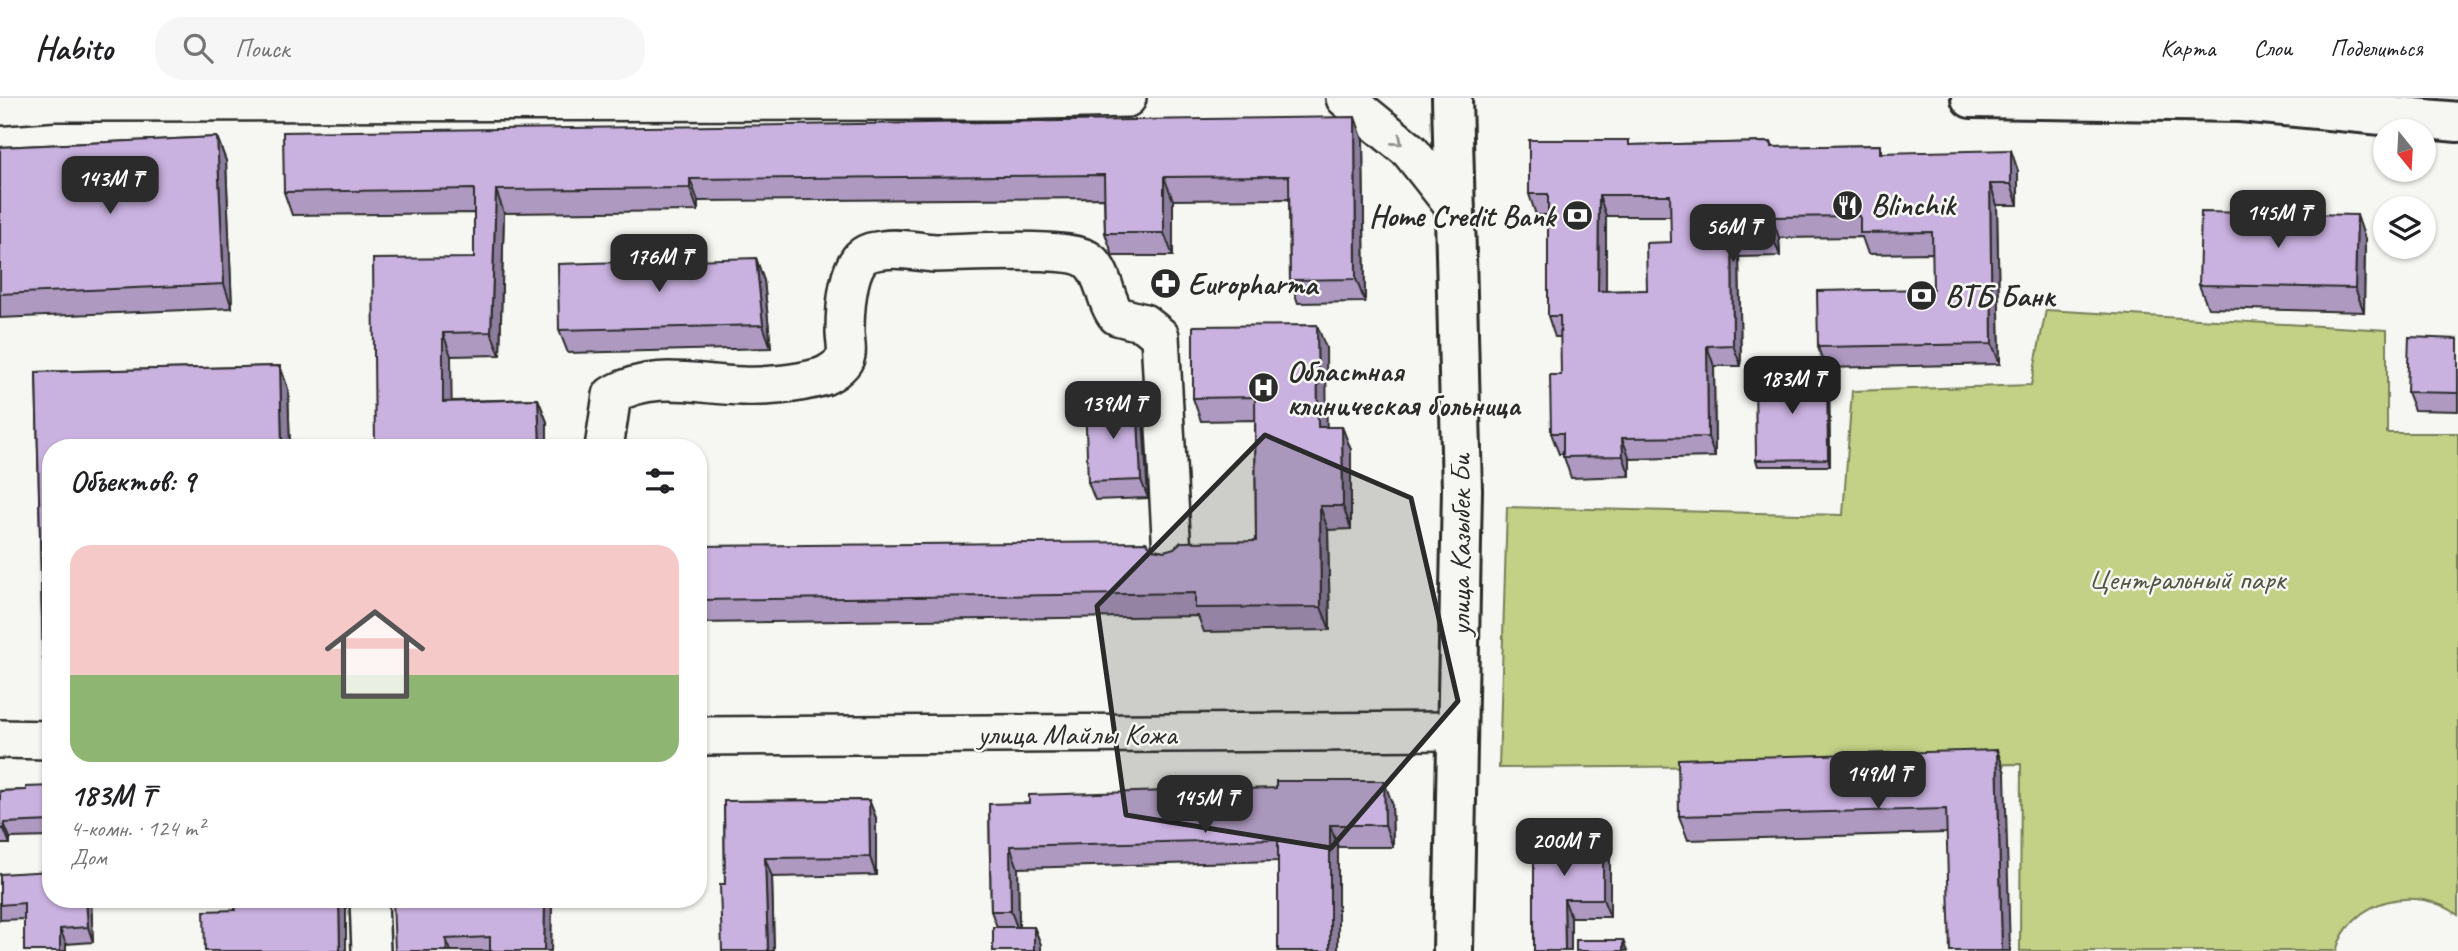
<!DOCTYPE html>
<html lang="ru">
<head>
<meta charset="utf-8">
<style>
  body { margin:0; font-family:Caveat,sans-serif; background:#f6f6f6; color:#202124; height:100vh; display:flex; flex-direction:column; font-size:26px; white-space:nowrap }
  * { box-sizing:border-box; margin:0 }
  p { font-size:23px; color:#757577 }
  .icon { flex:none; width:38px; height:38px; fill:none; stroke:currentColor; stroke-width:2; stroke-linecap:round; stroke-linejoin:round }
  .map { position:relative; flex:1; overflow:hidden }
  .drawer { position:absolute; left:42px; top:341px; width:665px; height:469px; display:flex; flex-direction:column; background:#fff; border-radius:28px; box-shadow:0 2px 5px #0004 }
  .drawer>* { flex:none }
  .needle { width:46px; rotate:162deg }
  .buttons { position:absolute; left:2373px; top:21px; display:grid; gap:14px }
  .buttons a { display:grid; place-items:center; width:63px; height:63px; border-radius:50%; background:#fff; box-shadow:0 2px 5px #0004; font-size:35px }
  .price { position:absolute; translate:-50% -60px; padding:0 16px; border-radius:14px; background:#2b2b2b; color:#fff; font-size:23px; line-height:46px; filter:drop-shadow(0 2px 4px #0008) }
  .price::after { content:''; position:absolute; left:50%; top:42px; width:21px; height:16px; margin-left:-10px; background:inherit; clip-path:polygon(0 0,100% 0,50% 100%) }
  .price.current { background:#222; color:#fff }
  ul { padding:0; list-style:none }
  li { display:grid; align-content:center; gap:14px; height:371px; padding:0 28px }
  li span { display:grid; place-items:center; height:217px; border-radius:21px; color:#555 }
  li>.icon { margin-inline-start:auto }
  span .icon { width:126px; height:126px; fill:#fffc; stroke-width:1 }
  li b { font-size:30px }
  h2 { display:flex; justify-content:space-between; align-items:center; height:84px; padding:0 28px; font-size:30px }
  header { display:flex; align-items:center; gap:42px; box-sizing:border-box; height:98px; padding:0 35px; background:#fff; border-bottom:2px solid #e0e0e0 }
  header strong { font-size:33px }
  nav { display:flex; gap:38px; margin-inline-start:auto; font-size:24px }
  .search { width:490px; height:63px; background:#f6f6f6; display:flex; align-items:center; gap:18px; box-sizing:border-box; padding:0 24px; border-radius:28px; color:#757577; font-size:26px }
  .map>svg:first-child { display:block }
</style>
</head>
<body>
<header>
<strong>Habito</strong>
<div class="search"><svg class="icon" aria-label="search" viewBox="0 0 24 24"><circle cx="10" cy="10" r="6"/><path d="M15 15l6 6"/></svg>Поиск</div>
<nav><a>Карта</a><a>Слои</a><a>Поделиться</a></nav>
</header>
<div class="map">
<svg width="2458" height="853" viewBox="0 0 2458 853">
  <rect width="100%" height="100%" fill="#f6f6f2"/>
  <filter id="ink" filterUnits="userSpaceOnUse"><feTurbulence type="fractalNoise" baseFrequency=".0143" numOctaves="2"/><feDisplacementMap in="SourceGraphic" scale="14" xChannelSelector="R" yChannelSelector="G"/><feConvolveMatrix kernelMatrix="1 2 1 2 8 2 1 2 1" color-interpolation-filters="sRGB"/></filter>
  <g filter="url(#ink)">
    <path fill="#c2d185" stroke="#767e58" stroke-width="2" d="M 2046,212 L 2387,232 L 2387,335 L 2458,335 L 2458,817 C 2417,786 2351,800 2336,853 L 2020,853 L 2021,666 L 1499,670 L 1507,409 L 1843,417 L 1852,293 L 2031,287 Z"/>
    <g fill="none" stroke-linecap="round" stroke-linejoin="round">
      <defs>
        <g id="minor">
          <polyline points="1345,0 1410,53 1455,110"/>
          <polyline points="0,8 53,4 1000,3 1127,0"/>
          <path d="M 604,350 L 612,297 C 655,273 696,287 742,288 C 766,289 797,286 821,279 C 828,277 842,268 845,260 C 848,254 845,241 845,234 C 845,214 847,178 859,162 C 865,154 874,153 883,152 C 900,149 918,154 935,155 C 964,155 1069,148 1088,162 C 1105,174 1104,203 1117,218 L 1144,225 L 1160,238 L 1172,456"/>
          <polyline points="698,638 1456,633"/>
          <polyline points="0,641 51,642"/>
          <polyline points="369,802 371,853"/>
        </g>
        <g id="major">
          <polyline points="1452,0 1462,392 1453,853"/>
          <polyline points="1971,0 2240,4 2458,24"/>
        </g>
      </defs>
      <use href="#minor" stroke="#2b2b2b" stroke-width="42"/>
      <use href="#major" stroke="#2b2b2b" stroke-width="44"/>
      <use href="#minor" stroke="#f6f6f2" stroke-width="37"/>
      <use href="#major" stroke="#f6f6f2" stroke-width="38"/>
    </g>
    <g fill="#ae99c1" stroke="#2b2b2b" stroke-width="2" fill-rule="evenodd">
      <polygon points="217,39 226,63 232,210 0,220 0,49"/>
      <polygon points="1363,42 1365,204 1298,205 1290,182 1289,101 1173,102 1173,158 1113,158 1105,135 1104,100 698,103 698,113 504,115 500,257 451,258 451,303 538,301 547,324 375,350 474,160 474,115 292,117 284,94"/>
      <path d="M 1771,44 L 1773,49 L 1880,47 L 1882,55 L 2018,73 L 2018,107 L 1997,107 L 2000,266 L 1825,270 L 1818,249 L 1933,191 L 1933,155 L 1868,156 L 1862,139 L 1779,140 L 1780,158 L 1739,159 L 1741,268 L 1714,268 L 1715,359 L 1630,361 L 1630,378 L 1571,380 L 1563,356 L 1559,356 L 1551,335 L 1561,277 L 1561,239 L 1555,239 L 1548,218 L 1548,117 L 1536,117 L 1529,96 L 1631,47 ZM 1606,118 L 1671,118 L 1671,144 L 1647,192 L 1606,193 Z"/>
      <polygon points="2365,141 2364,214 2208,210 2199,187"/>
      <polygon points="756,160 764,183 771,250 568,255 559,232"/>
      <polygon points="2458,241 2458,313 2414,312 2407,294"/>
      <polygon points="1326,250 1326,329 1342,329 1351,352 1351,431 1328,432 1330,532 1204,534 1198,518 698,525 698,448 1153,451 1164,453 1256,443 1255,322 1201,323 1193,300"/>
      <polygon points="280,268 288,291 290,350 51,350 51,582 43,561 36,274"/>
      <polygon points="1827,274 1829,281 1830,368 1758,368 1756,362"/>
      <polygon points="1143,320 1148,400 1095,402 1088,384"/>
      <polygon points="1997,652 2005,675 1947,735 1688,742 1679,718"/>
      <polygon points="51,688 51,739 10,740 10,746 0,746 0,693 26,692"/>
      <polygon points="869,702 876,720 876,777 772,779 774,853 722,853 725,786 724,703"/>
      <polygon points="1392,705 1393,749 1338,749 1278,763 1018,770 1019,829 1034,829 1041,847 1041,853 993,853 997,829 991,813 989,706"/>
      <polygon points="1603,729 1610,747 1610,819 1571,819 1571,853 1534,853"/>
      <polygon points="0,776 91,802 93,844 66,846 66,853 24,853 24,821 0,822"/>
      <polygon points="552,802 551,853 395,853"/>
    </g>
    <g fill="#8d7d9d" stroke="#2b2b2b" stroke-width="2">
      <polygon points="1355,19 1363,42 1365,204 1356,181"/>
      <polygon points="217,39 226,63 232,210 224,186"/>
      <polygon points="2011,52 2018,73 2018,107 2011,86"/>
      <polygon points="1164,79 1173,102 1173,158 1164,135"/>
      <polygon points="690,81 698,103 698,113 690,90"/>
      <polygon points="1990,86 1997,107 2000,266 1992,246"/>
      <polygon points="496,92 504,115 500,257 491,234"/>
      <polygon points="1599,97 1606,118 1606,214 1598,193"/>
      <polygon points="2357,117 2365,141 2364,214 2355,190"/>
      <polygon points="1772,119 1779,140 1780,158 1772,137"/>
      <polygon points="1732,138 1739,159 1741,268 1733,247"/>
      <polygon points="756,160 764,183 771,250 763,227"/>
      <polygon points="1317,227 1326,250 1327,353 1318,329"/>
      <polygon points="443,235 451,258 452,327 443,304"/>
      <polygon points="1707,248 1714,268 1715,359 1708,339"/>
      <polygon points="280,268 288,291 290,350 282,350"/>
      <polygon points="1827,274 1829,281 1830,368 1828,361"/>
      <polygon points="538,301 547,324 547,350 540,350"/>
      <polygon points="1137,301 1143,320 1148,400 1141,382"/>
      <polygon points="1342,329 1351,352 1351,431 1343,408"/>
      <polygon points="1622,340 1630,361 1630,378 1623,358"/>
      <polygon points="1320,408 1328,432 1330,532 1321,509"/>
      <polygon points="1997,652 2005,675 2010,853 2002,853"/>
      <polygon points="1384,683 1392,705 1393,749 1385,727"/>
      <polygon points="869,702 876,720 876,777 870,759"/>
      <polygon points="4,725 10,740 10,746 4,731"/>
      <polygon points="1330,727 1338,749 1338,853 1330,853"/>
      <polygon points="1603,729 1610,747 1610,819 1603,801"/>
      <polygon points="1010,748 1018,770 1019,835 1011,813"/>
      <polygon points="765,760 772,779 774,853 768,853"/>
      <polygon points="1564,801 1571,819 1571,853 1565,853"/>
      <polygon points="86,802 91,802 93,844 88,829"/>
      <polygon points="339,802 346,802 346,853 340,853"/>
      <polygon points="545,802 552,802 551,853 544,853"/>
      <polygon points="1034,829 1041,847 1041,853 1034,853"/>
      <polygon points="60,831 66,846 66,853 60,853"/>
      <polygon points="446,841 451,853 447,853"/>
      <polygon points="1623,842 1627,853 1623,853"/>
    </g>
    <g fill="#cab2e0" stroke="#2b2b2b" stroke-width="2" fill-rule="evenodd">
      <polygon points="1355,19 1356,181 1290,182 1289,78 1164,79 1164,135 1105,135 1104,77 690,81 690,90 496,92 491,234 443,235 443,304 538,301 540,350 375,350 373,161 474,160 474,91 284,94 283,34"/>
      <polygon points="217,39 224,186 0,196 0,49"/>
      <path d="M 1529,42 L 1629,42 L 1629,47 L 1771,44 L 1771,49 L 1880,47 L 1880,55 L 2011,52 L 2011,86 L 1990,86 L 1992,246 L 1818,249 L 1817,193 L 1933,191 L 1932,134 L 1860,135 L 1860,118 L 1772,119 L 1772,137 L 1732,138 L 1733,247 L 1707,248 L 1708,339 L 1622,340 L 1623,358 L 1563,359 L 1563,335 L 1551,335 L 1550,277 L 1561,277 L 1560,218 L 1548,218 L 1548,96 L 1529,96 ZM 1599,97 L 1670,97 L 1671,144 L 1646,145 L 1647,192 L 1598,193 Z"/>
      <polygon points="2201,114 2357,117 2355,190 2199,187"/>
      <polygon points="756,160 763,227 559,232 558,166"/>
      <polygon points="1317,227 1318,329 1342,329 1343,408 1320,408 1321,509 1195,510 1195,495 698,502 698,448 1146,444 1153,451 1164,453 1174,450 1181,444 1256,443 1255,299 1193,300 1193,228"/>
      <polygon points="2409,239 2458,241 2458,295 2407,294"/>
      <polygon points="280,268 282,350 51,350 51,561 43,561 36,274"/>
      <polygon points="1827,274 1828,361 1756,362 1755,275"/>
      <polygon points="1137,301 1141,382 1088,384 1085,303"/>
      <polygon points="1997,652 2002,853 1950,853 1946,711 1679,718 1678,661"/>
      <polygon points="1276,683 1384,683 1385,727 1330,727 1330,853 1278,853 1278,741 1010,748 1011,813 991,813 989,706 1029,705 1029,697 1276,690"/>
      <polygon points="51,688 51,723 4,725 4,731 0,731 0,693 26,692 26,689"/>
      <polygon points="869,702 870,759 765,760 768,853 722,853 720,786 725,786 724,703"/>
      <polygon points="1534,728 1603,729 1603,801 1564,801 1565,853 1534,853"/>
      <polygon points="51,773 51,802 86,802 88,829 60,831 60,853 24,853 24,805 0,807 0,776"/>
      <polygon points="235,802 339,802 340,853 205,853 204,813 235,812"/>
      <polygon points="393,802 545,802 544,853 490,853 490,839 446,841 447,853 395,853"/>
      <rect x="993" y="829" width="41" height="24"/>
      <rect x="1576" y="842" width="47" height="11"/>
    </g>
    <defs><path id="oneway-chevron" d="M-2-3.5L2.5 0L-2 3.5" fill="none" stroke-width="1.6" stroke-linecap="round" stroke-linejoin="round" transform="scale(1.75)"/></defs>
    <use stroke="#90908e" href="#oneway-chevron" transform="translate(1398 43) rotate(41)"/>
  </g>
  <path fill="#2b2b2b" fill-opacity="0.2" stroke="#2b2b2b" stroke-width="5" stroke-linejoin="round" d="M 1265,337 L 1411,400 L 1458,603 L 1331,750 L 1126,717 L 1097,508 Z"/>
  <defs>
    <symbol id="restaurant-disc" viewBox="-11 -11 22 22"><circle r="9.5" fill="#2b2b2b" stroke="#f6f6f2"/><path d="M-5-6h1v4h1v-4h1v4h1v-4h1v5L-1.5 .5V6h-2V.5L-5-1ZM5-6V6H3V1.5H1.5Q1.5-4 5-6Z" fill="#fff"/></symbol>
    <symbol id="bank-disc" viewBox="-11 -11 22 22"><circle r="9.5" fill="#2b2b2b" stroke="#f6f6f2"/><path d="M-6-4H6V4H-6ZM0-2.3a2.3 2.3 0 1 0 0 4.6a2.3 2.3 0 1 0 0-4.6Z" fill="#fff"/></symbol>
    <symbol id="pharmacy-disc" viewBox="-11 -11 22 22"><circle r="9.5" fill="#2b2b2b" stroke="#f6f6f2"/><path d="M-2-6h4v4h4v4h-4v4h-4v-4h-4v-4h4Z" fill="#fff"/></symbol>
    <symbol id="hospital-disc" viewBox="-11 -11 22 22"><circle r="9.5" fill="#2b2b2b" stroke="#f6f6f2"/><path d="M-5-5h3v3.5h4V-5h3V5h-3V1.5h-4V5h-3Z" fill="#fff"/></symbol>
  </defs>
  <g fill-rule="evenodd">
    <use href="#restaurant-disc" x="1830" y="90" width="35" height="35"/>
    <use href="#bank-disc" x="1560" y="100" width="35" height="35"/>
    <use href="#pharmacy-disc" x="1148" y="168" width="35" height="35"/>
    <use href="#bank-disc" x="1904" y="180" width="35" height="35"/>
    <use href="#hospital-disc" x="1246" y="272" width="35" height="35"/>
  </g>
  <g text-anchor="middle" stroke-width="5" stroke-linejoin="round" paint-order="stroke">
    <g font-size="30" font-weight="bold" fill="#2b2b2b" stroke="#f6f6f2" text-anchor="start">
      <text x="1871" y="117">Blinchik</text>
      <text x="1555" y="128" text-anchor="end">Home Credit Bank</text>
      <text x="1188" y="196">Europharma</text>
      <text x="1945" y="208">ВТБ Банк</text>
      <text x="1287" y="283">Областная<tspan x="1287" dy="34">клиническая больница</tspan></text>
    </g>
    <g font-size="30" fill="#2b2b2b" stroke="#f6f6f2">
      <text transform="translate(1460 447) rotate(-90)" y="10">улица Казыбек Би</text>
      <text x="1077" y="646">улица Майлы Кожа</text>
    </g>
    <g font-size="30" fill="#515442" stroke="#f6f6f2">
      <text x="2187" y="491">Центральный парк</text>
    </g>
  </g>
</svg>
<div class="buttons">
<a><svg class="needle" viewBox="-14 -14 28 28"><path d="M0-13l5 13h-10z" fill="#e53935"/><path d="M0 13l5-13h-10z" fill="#757577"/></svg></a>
<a><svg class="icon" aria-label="layers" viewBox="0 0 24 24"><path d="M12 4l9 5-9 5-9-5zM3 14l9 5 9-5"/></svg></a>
</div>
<b class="price" style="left:110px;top:118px">143M ₸</b>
<b class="price" style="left:2278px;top:152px">145M ₸</b>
<b class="price" style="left:1733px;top:166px">56M ₸</b>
<b class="price" style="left:659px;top:196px">176M ₸</b>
<b class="price current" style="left:1792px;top:318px">183M ₸</b>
<b class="price" style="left:1113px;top:343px">139M ₸</b>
<b class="price" style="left:1878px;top:713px">149M ₸</b>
<b class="price" style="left:1205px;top:737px">145M ₸</b>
<b class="price" style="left:1564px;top:780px">200M ₸</b>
<section class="drawer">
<h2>Объектов: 9<svg class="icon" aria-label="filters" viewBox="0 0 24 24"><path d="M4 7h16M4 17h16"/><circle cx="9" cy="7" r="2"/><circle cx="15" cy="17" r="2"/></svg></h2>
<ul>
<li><span style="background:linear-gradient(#f6c9c9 60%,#8fb573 0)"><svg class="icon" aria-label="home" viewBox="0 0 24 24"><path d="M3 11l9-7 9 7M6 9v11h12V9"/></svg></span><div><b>183M ₸</b><p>4-комн. · 124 m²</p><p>Дом</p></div></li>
</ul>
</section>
</div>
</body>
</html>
